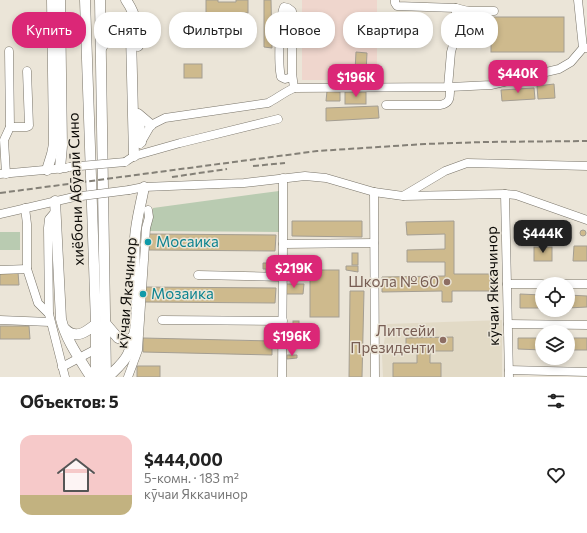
<!DOCTYPE html>
<html lang="ru">
<head>
<meta charset="utf-8">
<style>
  body { margin:0; font-family:Commissioner,sans-serif; background:#f2f2f2; color:#222; height:100vh; display:flex; flex-direction:column; font-size:15px; white-space:nowrap }
  * { box-sizing:border-box; margin:0 }
  p { font-size:13px; color:#767676 }
  .icon { flex:none; width:22px; height:22px; fill:none; stroke:currentColor; stroke-width:2; stroke-linecap:round; stroke-linejoin:round }
  .map { position:relative; height:377px; overflow:hidden }
  .side { display:flex; flex-direction:column; background:#fff; flex:1 }
  .side>* { flex:none }
  .hud { position:absolute; left:12px; top:12px; width:563px; height:36px; display:flex; gap:8px }
  .tools { position:absolute; left:535px; top:277px; display:grid; gap:8px }
  .tools a { display:grid; place-items:center; width:40px; height:40px; border-radius:50%; background:#fff; box-shadow:0 2px 6px #0003; font-size:20px }
  .price { position:absolute; translate:-50% -34px; padding:0 9px; border-radius:8px; background:#db2777; color:#fff; font-size:13px; line-height:26px; filter:drop-shadow(0 1px 2px #0008) }
  .price::after { content:''; position:absolute; left:50%; top:24px; width:12px; height:9px; margin-left:-6px; background:inherit; clip-path:polygon(0 0,100% 0,50% 100%) }
  .price.on { background:#222; color:#fff }
  ul { padding:0; list-style:none }
  li { display:flex; align-items:center; gap:12px; height:100px; padding:0 20px }
  li span { display:grid; place-items:center; flex:none; width:112px; height:80px; border-radius:12px; color:#555 }
  li>.icon { margin-inline-start:auto }
  span .icon { width:48px; height:48px; fill:#fffc; stroke-width:1 }
  li b { font-size:17px }
  h2 { display:flex; justify-content:space-between; align-items:center; height:48px; padding:0 20px; font-size:17px }
  .chip { padding:0 14px; border-radius:16px; background:#fff; box-shadow:0 2px 6px #0003; font-size:14px; line-height:36px }
  .chip.on { background:#db2777; color:#fff }
  .map>svg:first-child { display:block }
</style>
</head>
<body>
<div class="map">
<svg width="587" height="377" viewBox="0 0 587 377">
  <rect width="100%" height="100%" fill="#ebe5d8"/>
  <rect fill="#efd6cd" x="302" y="0" width="75" height="80"/>
  <polygon fill="#e2dac6" points="502,320 502,377 383,377 382,355 387,324"/>
  <g fill="#b9cbb1">
    <polygon points="279,191 280,232 148,231 153,208"/>
    <rect x="0" y="232" width="20" height="18"/>
  </g>
  <g fill="#ceba8d" stroke="#a49e92">
    <polygon points="206,0 218,0 218,2 236,2 236,0 248,0 248,13 206,13"/>
    <polygon points="264,0 271,0 272,48 264,47"/>
    <rect x="491" y="17" width="73" height="35"/>
    <polygon points="356,52 367,53 366,72 355,71"/>
    <rect x="184" y="64" width="18" height="14"/>
    <polygon points="554,84 555,98 538,99 537,86"/>
    <polygon points="534,88 535,99 502,101 501,90"/>
    <polygon points="327,91 340,92 340,101 326,101"/>
    <rect x="345" y="92" width="21" height="12"/>
    <polygon points="378,106 379,118 326,121 326,108"/>
    <polygon points="292,221 362,221 362,237 292,236"/>
    <polygon points="454,221 454,274 494,274 494,291 452,291 452,302 442,302 442,291 382,292 382,277 445,276 445,262 407,262 407,250 445,249 445,234 407,235 406,222"/>
    <rect x="519" y="229" width="17" height="16"/>
    <circle cx="583" cy="233" r="3"/>
    <polygon points="149,234 276,235 275,251 149,250"/>
    <polygon points="574,246 587,246 587,261 573,261"/>
    <rect x="534" y="247" width="18" height="14"/>
    <rect x="352" y="253" width="6" height="12"/>
    <polygon points="263,263 275,263 275,274 266,274 266,269 263,269"/>
    <polygon points="346,266 358,266 358,272 346,270"/>
    <rect x="310" y="270" width="29" height="47"/>
    <polygon points="0,272 18,272 19,285 0,285"/>
    <polygon points="285,284 304,284 303,294 285,294"/>
    <polygon points="144,287 276,288 275,303 144,302"/>
    <polygon points="350,291 364,291 362,377 349,377"/>
    <polygon points="520,294 542,295 542,308 520,308"/>
    <polygon points="568,295 587,296 587,307 568,308"/>
    <rect x="293" y="321" width="6" height="5"/>
    <polygon points="0,326 29,326 30,339 0,339"/>
    <polygon points="453,337 453,351 430,351 430,363 441,363 441,377 393,377 393,363 417,363 417,351 406,351 406,338"/>
    <polygon points="143,338 272,341 272,355 143,352"/>
    <polygon points="518,338 542,338 542,350 518,349"/>
    <rect x="568" y="338" width="19" height="12"/>
    <polygon points="287,355 297,355 297,358 287,359"/>
    <rect x="137" y="366" width="23" height="11"/>
  </g>
  <g fill="none" stroke-linecap="round" stroke-linejoin="round">
    <defs>
      <g id="minor">
        <polyline points="395,0 395,3 397,6 456,8 468,11 494,11"/>
        <polyline points="578,0 583,48"/>
        <path d="M 292,77 L 285,79 L 281,77 C 278,65 279,18 284,7 L 288,8 L 292,11 L 292,73 L 294,88"/>
        <polyline points="448,87 451,52 455,38 456,8"/>
        <path d="M 386,105 L 440,105 C 451,103 450,97 450,87"/>
        <polyline points="10,127 27,127 29,126 27,71"/>
        <path d="M 140,144 L 151,125 L 165,118 L 268,103 C 277,98 285,92 294,88 L 450,87 L 491,85 L 559,69 L 571,62 L 583,48 L 587,48"/>
        <polyline points="125,162 134,156 180,143 278,119"/>
        <polyline points="0,174 66,168"/>
        <polyline points="6,174 4,140 10,127 9,51"/>
        <polyline points="283,178 283,244"/>
        <polyline points="129,190 144,187 244,183 305,176 326,178 374,192 403,196 445,171 467,163 587,166"/>
        <polyline points="374,192 375,377"/>
        <polyline points="505,194 509,377"/>
        <polyline points="404,196 505,194 516,195 587,220"/>
        <polyline points="25,208 27,224 27,269 38,303 49,314"/>
        <polyline points="55,212 49,219 48,228 49,314 65,377"/>
        <polyline points="0,214 74,197"/>
        <polyline points="0,270 27,269"/>
        <polyline points="198,275 283,277"/>
        <polyline points="507,284 542,284"/>
        <polyline points="552,284 587,284"/>
        <polyline points="0,320 50,322"/>
        <polyline points="162,320 283,321"/>
        <polyline points="508,324 587,325"/>
        <polyline points="62,367 96,349"/>
        <polyline points="509,370 587,372"/>
        <polyline points="128,377 138,350 144,260 146,228 149,217 148,210"/>
        <polyline points="282,377 283,244 374,243"/>
      </g>
      <g id="major">
        <polyline points="60,0 62,146 60,168"/>
        <polyline points="85,0 96,324 96,377"/>
        <polyline points="100,0 106,377"/>
        <path d="M 126,0 C 137,16 137,27 138,46"/>
        <path d="M 102,47 C 105,41 107,34 111,29 C 119,19 128,26 131,35 L 134,156"/>
        <polyline points="138,114 151,125"/>
        <polyline points="139,120 141,142"/>
        <polyline points="47,170 52,154 54,144 52,0"/>
        <path d="M 55,201 L 61,319 C 66,340 79,358 91,377"/>
        <polyline points="106,324 118,338 130,340 134,335"/>
        <path d="M 65,329 C 76,340 86,332 96,324"/>
        <path d="M 108,377 C 115,370 124,363 128,354 C 144,321 132,274 135,238 C 136,221 141,204 144,187"/>
      </g>
    </defs>
    <use href="#minor" stroke="#797469" stroke-width="9"/>
    <use href="#major" stroke="#797469" stroke-width="11"/>
    <use href="#minor" stroke="#fff" stroke-width="8"/>
    <use href="#major" stroke="#fff" stroke-width="10"/>
    <g stroke="#848077" stroke-width="2" stroke-dasharray="6 3" stroke-linecap="butt">
      <polyline points="253,166 285,163"/>
      <polyline points="172,177 227,169"/>
      <polyline points="0,193 317,151 425,144 484,142 587,141"/>
    </g>
    <defs>
      <g id="minor-bridge">
        <polyline points="69,167 125,162"/>
        <polyline points="74,197 129,190"/>
      </g>
    </defs>
    <use href="#minor-bridge" stroke="#797469" stroke-width="9" stroke-linecap="butt"/>
    <use href="#minor-bridge" stroke="#fff" stroke-width="8"/>
  </g>
  <g fill="#0f9aa8" stroke="#ebe5d8" stroke-width="1.5">
    <circle cx="148" cy="242" r="4"/>
    <circle cx="143" cy="294" r="4"/>
  </g>
  <g fill="#8d6e63" stroke="#ebe5d8" stroke-width="1.5">
    <circle cx="447" cy="282" r="4"/>
    <circle cx="443" cy="340" r="4"/>
  </g>
  <g text-anchor="middle" stroke-width="3" stroke-linejoin="round" paint-order="stroke">
    <g font-size="15" fill="#0d0b07" stroke="#ebe5d8">
      <text transform="translate(76 189) rotate(-92)" y="5">хиёбони Абӯалӣ Сино</text>
      <text transform="translate(493 286) rotate(-91)" y="5">кӯчаи Яккачинор</text>
      <text transform="translate(127 293) rotate(-85)" y="5">кӯчаи Якачинор</text>
    </g>
    <g font-size="15" fill="#0d838f" stroke="#ebe5d8" text-anchor="start">
      <text x="156" y="247">Мосаика</text>
      <text x="151" y="299">Мозаика</text>
    </g>
    <g font-size="15" fill="#785e54" stroke="#ebe5d8" text-anchor="end">
      <text x="439" y="287">Школа № 60</text>
      <text x="435" y="336">Литсейи<tspan x="435" dy="17">Президенти</tspan></text>
    </g>
  </g>
</svg>
<div class="tools">
<a><svg class="icon" aria-label="locate" viewBox="0 0 24 24"><circle cx="12" cy="12" r="6"/><path d="M12 2v4M12 18v4M2 12h4M18 12h4"/></svg></a>
<a><svg class="icon" aria-label="layers" viewBox="0 0 24 24"><path d="M12 4l9 5-9 5-9-5zM3 14l9 5 9-5"/></svg></a>
</div>
<b class="price" style="left:518px;top:94px">$440K</b>
<b class="price" style="left:356px;top:98px">$196K</b>
<b class="price on" style="left:543px;top:254px">$444K</b>
<b class="price" style="left:294px;top:289px">$219K</b>
<b class="price" style="left:292px;top:357px">$196K</b>
<div class="hud">
<a class="chip on">Купить</a>
<a class="chip">Снять</a>
<a class="chip">Фильтры</a>
<a class="chip">Новое</a>
<a class="chip">Квартира</a>
<a class="chip">Дом</a>
</div>
</div>
<section class="side">
<h2>Объектов: 5<svg class="icon" aria-label="filters" viewBox="0 0 24 24"><path d="M4 7h16M4 17h16"/><circle cx="9" cy="7" r="2"/><circle cx="15" cy="17" r="2"/></svg></h2>
<ul>
<li><span style="background:linear-gradient(#f6c9c9 75%,#c2b280 0)"><svg class="icon" aria-label="home" viewBox="0 0 24 24"><path d="M3 11l9-7 9 7M6 9v11h12V9"/></svg></span><div><b>$444,000</b><p>5-комн. · 183 m²</p><p>кӯчаи Яккачинор</p></div><svg class="icon" aria-label="heart" viewBox="0 0 24 24"><path d="M12 20l-8-8c-3-5 5-10 8-4 3-6 11-1 8 4z"/></svg></li>
</ul>
</section>
</body>
</html>
